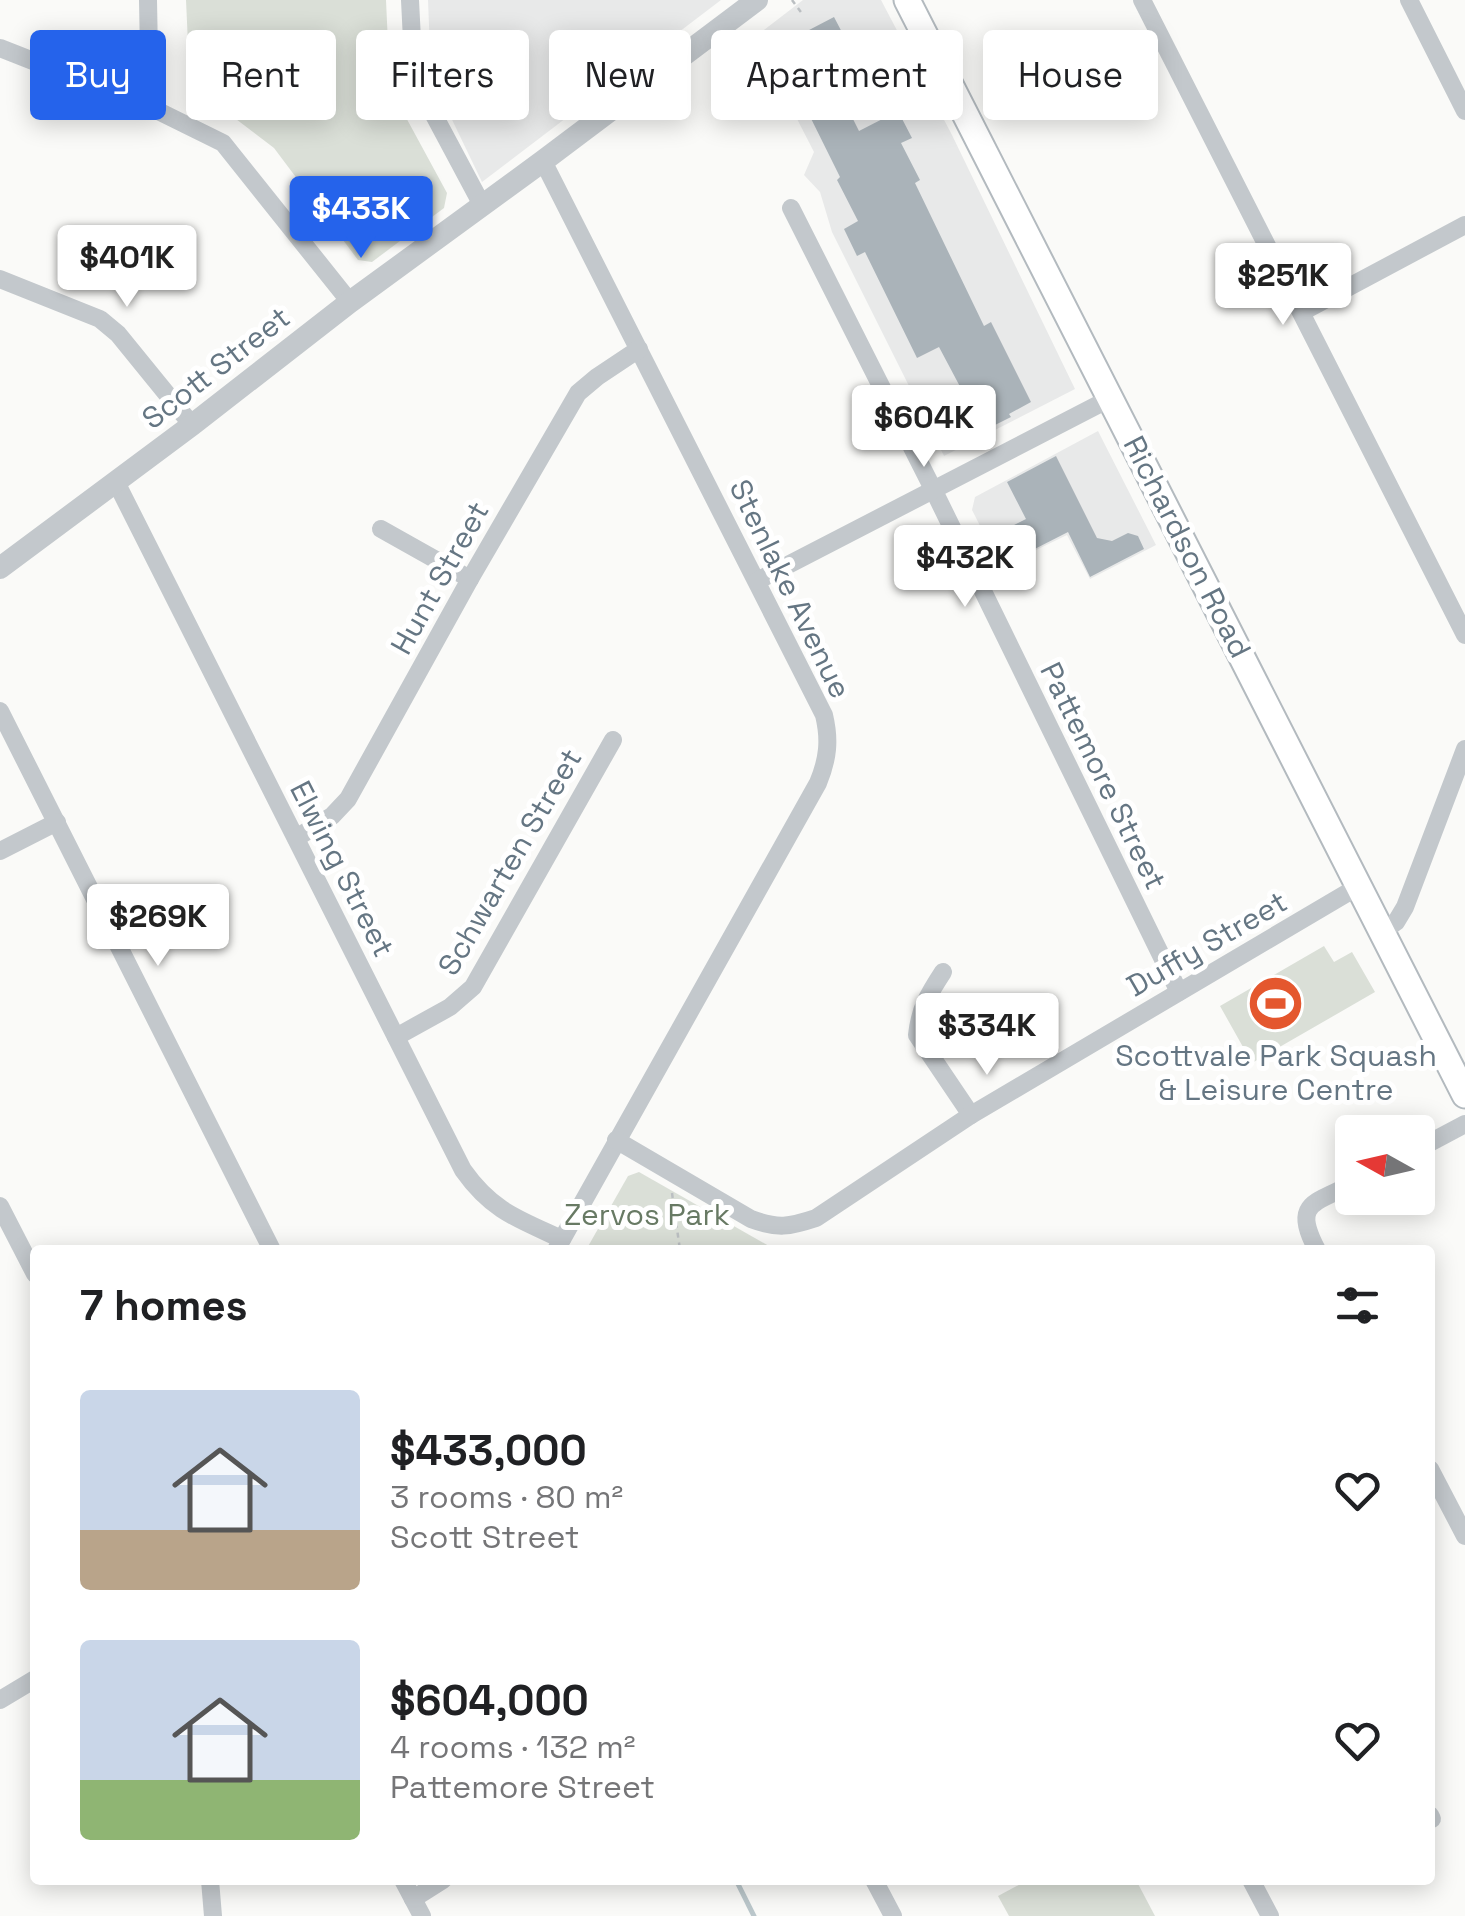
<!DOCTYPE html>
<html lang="en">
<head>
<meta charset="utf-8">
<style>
  body { margin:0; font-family:"Space Grotesk",sans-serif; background:#f6f6f6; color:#202124; height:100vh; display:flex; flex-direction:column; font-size:38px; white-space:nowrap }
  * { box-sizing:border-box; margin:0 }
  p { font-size:32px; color:#757577 }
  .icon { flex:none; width:55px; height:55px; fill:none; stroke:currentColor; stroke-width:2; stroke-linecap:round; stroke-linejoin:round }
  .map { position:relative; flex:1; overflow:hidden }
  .drawer { position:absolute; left:30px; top:1245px; width:1405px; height:640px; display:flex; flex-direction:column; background:#fff; border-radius:10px; box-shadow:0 5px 25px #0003 }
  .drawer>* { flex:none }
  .top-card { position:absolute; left:30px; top:30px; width:1405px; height:90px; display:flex; gap:20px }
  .needle { width:65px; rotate:278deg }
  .tools { position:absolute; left:1335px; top:1115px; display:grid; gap:20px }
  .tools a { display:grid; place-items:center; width:100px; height:100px; border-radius:10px; background:#fff; box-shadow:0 5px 25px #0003; font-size:50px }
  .price { position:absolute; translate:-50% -85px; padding:0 22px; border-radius:10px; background:#fff; color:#222; font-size:32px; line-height:65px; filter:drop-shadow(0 2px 5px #0008) }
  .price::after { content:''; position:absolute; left:50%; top:60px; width:30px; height:22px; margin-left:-15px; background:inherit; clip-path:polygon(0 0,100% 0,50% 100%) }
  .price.current { background:#2563eb; color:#fff }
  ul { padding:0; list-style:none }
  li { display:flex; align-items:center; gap:30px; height:250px; padding:0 50px }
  li span { display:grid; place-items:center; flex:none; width:280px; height:200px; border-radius:10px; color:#555 }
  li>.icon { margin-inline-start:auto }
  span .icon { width:120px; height:120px; fill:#fffc; stroke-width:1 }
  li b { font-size:42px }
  h2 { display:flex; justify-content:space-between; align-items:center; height:120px; padding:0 50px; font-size:42px }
  .chip { padding:0 35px; border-radius:10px; background:#fff; box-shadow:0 5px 25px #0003; font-size:35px; line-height:90px }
  .chip.current { background:#2563eb; color:#fff }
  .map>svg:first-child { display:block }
</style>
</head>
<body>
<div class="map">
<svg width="1465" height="1916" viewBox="0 0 1465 1916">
  <rect width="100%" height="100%" fill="#fafaf8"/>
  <g fill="#e8e9e9">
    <polygon points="428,0 721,0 482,182 431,76"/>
    <polygon points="803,0 881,0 952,135 1075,389 944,456 832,232 820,192 804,175 814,152 755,37"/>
    <polygon points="1098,431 1156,545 1090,579 1067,535 1001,567 972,510 975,497"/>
  </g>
  <g fill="#dadfd7">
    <polygon points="186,0 386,0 390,88 447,193 444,208 372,262 358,260 274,148 228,113 200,102 190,88"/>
    <polygon points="1324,946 1334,962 1352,952 1375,992 1252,1063 1220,1006"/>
    <polygon points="639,1172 776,1250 586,1250 628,1176"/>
    <polygon points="1028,1880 1136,1880 1155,1916 1009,1916 998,1896"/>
  </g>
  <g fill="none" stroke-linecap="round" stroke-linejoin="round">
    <polyline stroke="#bbc7cb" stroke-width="5" points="736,1880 754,1916"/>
  </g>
  <g fill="#aab3b9">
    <polygon points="834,17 857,61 831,75 859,131 898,111 912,138 901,143 920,180 915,183 984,326 991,322 1031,402 1009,414 1011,417 989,428 991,431 978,439 958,400 965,396 939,347 917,358 865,252 857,256 844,229 858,221 837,180 840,177 778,52 791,46 788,41"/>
    <polygon points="1056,456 1097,538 1112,541 1128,533 1138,536 1144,549 1090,577 1068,532 1019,557 1004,530 1026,519 1007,482"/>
  </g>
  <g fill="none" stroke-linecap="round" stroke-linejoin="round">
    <defs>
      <polyline id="secondary" points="907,0 1465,1095"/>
    </defs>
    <use href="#secondary" stroke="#b3babf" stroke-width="29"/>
    <g stroke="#bbbfc2" stroke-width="2.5" stroke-dasharray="5 5" stroke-linecap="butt">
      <polyline points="792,0 803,15"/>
      <polyline points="672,1193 680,1250"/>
      <polyline points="789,1250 793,1241"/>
    </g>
    <g stroke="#c3c8cc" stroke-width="18">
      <polyline points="148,0 150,107"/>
      <polyline points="410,0 413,60 419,87 482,205"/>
      <polyline points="1142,0 1465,635"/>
      <polyline points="1409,0 1465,111"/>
      <polyline points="0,48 150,107 223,143 350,302"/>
      <path d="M 543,161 L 824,715 C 830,740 828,759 818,783 L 556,1250"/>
      <polyline points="791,208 934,491 1179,992"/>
      <polyline points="0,279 100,319 118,334 192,425"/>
      <polyline points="1302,312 1465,225"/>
      <path d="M 116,482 L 463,1170 C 492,1211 518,1219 562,1239"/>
      <polyline points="381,529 470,579"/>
      <polyline points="757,581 1111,398"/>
      <polyline points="0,711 272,1250"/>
      <polyline points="296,838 332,816 348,799 470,579 578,393 597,377 639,349"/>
      <polyline points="0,851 57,822"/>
      <polyline points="1382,932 1396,922 1405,907 1465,749"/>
      <path d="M 943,972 C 928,995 920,1008 917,1035 L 971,1115"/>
      <polyline points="396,1037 450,1007 473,987 613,740"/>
      <path d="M 616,1140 L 751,1219 C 778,1229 789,1227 816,1218 L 971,1115 L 1359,886"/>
      <polyline points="1418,1149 1465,1124"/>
      <polyline points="0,1206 35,1274"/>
      <path d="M 1317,1250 C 1292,1202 1314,1204 1352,1184"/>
      <polyline points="1430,1469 1465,1536"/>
      <polyline points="0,1700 35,1679"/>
      <polyline points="1430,1815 1432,1819"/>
      <polyline points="210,1880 213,1916"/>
      <polyline points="403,1880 422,1916"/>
      <polyline points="874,1880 893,1916"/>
      <polyline points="1251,1880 1270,1916"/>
      <polyline points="413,1899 443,1880"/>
    </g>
    <polyline stroke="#c3c8cc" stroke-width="22" points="0,568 192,425 350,302 543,161 757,0"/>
    <use href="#secondary" stroke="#fff" stroke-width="25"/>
  </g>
  <defs>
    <symbol id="stadium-disc" viewBox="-11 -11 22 22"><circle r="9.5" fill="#e4572e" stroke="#fff"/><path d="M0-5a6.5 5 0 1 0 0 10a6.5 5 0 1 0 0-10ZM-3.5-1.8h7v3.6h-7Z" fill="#fff"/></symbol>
  </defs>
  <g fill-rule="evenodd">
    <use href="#stadium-disc" x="1244" y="972" width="63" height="63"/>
  </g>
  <g text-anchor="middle" stroke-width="10" stroke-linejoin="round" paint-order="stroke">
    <g font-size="30" fill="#657683" stroke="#fff">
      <text transform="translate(216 368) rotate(-38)" y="10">Scott Street</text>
      <text transform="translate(1187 547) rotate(63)" y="10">Richardson Road</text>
      <text transform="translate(440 578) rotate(-61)" y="10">Hunt Street</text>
      <text transform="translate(790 589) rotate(64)" y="10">Stenlake Avenue</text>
      <text transform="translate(1103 776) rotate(64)" y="10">Pattemore Street</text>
      <text transform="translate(510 862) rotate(-60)" y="10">Schwarten Street</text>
      <text transform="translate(342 869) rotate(63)" y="10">Elwing Street</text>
      <text transform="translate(1207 944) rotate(-30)" y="10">Duffy Street</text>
    </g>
    <g font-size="30" fill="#657683" stroke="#fff">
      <text x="1276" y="1066">Scottvale Park Squash<tspan x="1276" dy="34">&amp; Leisure Centre</tspan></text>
    </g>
    <g font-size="30" fill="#687a64" stroke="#fff">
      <text x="647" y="1225">Zervos Park</text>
    </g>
  </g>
</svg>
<div class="tools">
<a><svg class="needle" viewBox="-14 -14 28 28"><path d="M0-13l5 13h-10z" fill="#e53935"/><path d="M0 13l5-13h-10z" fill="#757577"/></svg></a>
</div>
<b class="price current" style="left:361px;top:261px">$433K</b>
<b class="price" style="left:127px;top:310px">$401K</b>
<b class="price" style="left:1283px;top:328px">$251K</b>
<b class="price" style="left:924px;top:470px">$604K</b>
<b class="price" style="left:965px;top:610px">$432K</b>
<b class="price" style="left:158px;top:969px">$269K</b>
<b class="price" style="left:987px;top:1078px">$334K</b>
<div class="top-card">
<a class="chip current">Buy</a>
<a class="chip">Rent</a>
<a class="chip">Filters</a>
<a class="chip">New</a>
<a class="chip">Apartment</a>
<a class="chip">House</a>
</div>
<section class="drawer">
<h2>7 homes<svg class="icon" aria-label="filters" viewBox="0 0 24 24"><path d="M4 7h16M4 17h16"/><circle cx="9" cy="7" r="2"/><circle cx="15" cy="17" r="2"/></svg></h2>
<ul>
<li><span style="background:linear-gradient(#c9d6e8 70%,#b9a48a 0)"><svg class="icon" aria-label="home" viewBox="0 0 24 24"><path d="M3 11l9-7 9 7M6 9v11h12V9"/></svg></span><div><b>$433,000</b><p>3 rooms · 80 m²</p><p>Scott Street</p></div><svg class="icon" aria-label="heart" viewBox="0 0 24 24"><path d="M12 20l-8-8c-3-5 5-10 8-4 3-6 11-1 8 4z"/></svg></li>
<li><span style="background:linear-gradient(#c9d6e8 70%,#8fb573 0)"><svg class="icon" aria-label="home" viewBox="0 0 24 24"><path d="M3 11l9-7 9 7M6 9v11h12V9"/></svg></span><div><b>$604,000</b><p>4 rooms · 132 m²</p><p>Pattemore Street</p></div><svg class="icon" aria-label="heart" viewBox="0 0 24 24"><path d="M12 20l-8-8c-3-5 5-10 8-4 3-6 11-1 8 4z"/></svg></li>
</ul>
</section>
</div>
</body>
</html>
